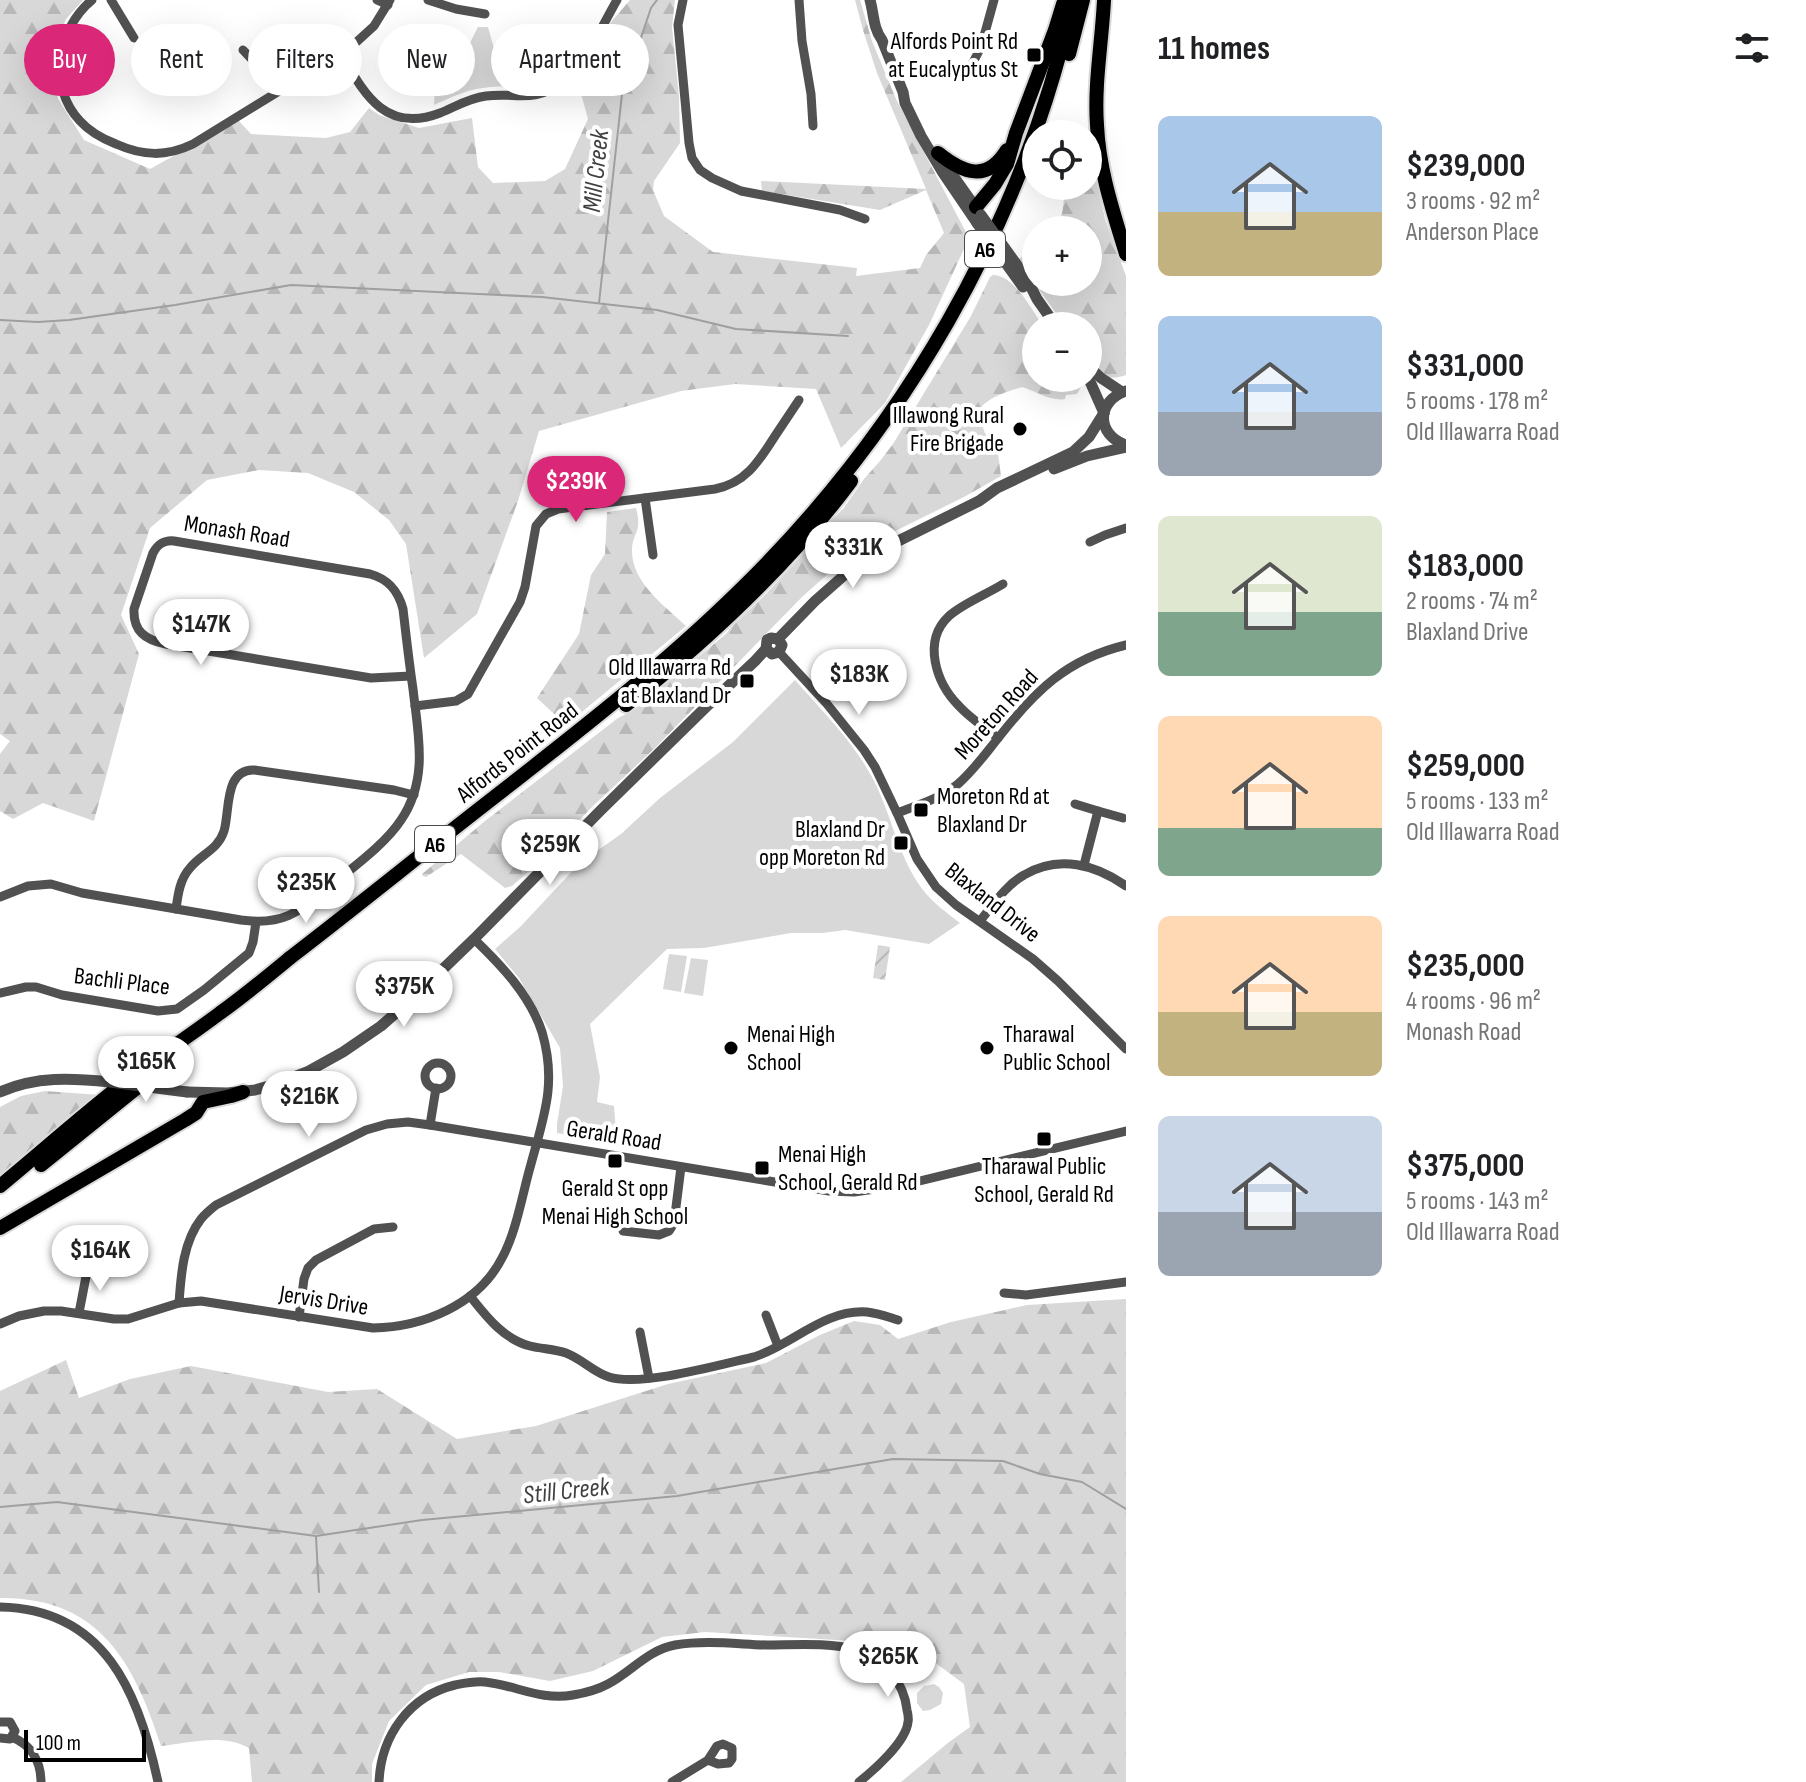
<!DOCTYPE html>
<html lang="en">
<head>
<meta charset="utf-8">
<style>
  body { margin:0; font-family:"Sofia Sans Condensed",sans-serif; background:#f2f2f2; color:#202124; height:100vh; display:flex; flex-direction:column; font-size:30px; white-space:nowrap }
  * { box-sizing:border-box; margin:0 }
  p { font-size:26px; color:#757577 }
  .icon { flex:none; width:44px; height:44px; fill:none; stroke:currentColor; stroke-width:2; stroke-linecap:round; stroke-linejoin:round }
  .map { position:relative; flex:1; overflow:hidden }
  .side { display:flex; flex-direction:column; background:#fff; width:680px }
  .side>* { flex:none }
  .guide { position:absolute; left:24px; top:24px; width:760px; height:72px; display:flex; gap:16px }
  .buttons { position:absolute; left:1022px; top:120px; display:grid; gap:16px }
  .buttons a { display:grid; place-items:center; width:80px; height:80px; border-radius:50%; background:#fff; box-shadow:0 8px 32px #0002; font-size:40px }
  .scale { position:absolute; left:24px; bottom:20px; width:122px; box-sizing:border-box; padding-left:8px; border:4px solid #000; border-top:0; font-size:22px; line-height:28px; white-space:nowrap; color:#000; -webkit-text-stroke:6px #fff; paint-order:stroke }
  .price { position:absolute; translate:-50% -68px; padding:0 18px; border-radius:28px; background:#fff; color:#222; font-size:26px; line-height:52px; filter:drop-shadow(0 2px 4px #0008) }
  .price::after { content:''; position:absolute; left:50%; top:48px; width:24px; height:18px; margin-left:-12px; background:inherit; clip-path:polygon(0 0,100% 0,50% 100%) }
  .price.active { background:#db2777; color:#fff }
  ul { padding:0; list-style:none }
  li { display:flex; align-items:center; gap:24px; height:200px; padding:0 32px }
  li span { display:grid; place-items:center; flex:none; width:224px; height:160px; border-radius:12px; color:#555 }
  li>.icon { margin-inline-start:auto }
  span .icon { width:96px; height:96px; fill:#fffc; stroke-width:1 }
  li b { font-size:34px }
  h2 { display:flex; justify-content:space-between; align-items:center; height:96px; padding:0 32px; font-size:34px }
  .pill { padding:0 28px; border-radius:36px; background:#fff; box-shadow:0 8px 32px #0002; font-size:28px; line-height:72px }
  .pill.active { background:#db2777; color:#fff }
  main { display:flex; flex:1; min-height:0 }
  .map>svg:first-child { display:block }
</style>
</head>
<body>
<main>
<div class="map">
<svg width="1126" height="1782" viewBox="0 0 1126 1782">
  <defs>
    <pattern id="forest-firs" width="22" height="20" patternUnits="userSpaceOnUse" patternTransform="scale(2)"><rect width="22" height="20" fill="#d8d8d8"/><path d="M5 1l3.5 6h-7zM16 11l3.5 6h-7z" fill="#b8b8b8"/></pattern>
    <pattern id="garden-furrows" width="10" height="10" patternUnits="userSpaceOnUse" patternTransform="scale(2)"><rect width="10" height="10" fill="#d8d8d8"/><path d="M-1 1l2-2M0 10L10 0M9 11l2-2" fill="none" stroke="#b8b8b8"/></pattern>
  </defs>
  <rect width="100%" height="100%" fill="#fff"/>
  <g fill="url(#forest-firs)">
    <polygon points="0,0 83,0 66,19 56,45 53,72 58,99 84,140 150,169 238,120 251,134 326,138 350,132 369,108 379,115 419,128 472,118 478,167 493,183 545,181 565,169 588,119 577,79 611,22 630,0 675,0 672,27 679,96 680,143 654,181 653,190 664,216 713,252 857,268 856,276 920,268 926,255 944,233 926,190 880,210 762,191 761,181 926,189 877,73 863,30 855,0 860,0 872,41 896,99 969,238 929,325 885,403 841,448 816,389 735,384 681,391 539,431 518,501 477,614 424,658 406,544 389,520 354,492 308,473 259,470 207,480 150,528 121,615 139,654 94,821 43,803 13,819 0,811 0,754 10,741 0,734"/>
    <path d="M 1088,145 L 1105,219 L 1126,276 L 1126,375 C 1111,381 1095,376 1088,359 C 1085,351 1088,335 1088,326 L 1065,326 L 1018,260 L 1027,252 L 1036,248 L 1036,282 L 1088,282 L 1088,230 L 1055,230 C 1064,216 1064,202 1064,186 L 1088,186 Z"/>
    <path d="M 993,275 C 1014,275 1031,309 1043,326 L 1036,326 L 1036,378 L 1079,378 L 1082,385 L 1077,394 L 1066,395 L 1065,399 C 1051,402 1036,391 1022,387 C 1006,392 987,397 977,412 L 985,433 L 998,454 L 1001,476 L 964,497 L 875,541 L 830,572 L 802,597 L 655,748 L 593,806 L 535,866 L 512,886 L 505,888 L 461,854 L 426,877 L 423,876 L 422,874 L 485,821 L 618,718 L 634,710 L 727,633 L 731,627 L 766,594 L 801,556 L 824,527 L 843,509 L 864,479 L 880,461 L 893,444 L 971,316 L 990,277 Z"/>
    <path d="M 636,508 C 643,533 632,532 632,551 C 632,583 665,606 686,626 L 566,725 L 537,698 L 579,634 L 591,575 L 605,554 L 607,512 Z"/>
    <polygon points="45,1091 100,1095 52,1132 0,1177 0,1107 21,1096"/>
    <path d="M 1126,1299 L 1126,1782 L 901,1782 L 949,1742 L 970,1727 L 964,1684 L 922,1653 L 869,1642 L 705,1632 L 662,1637 L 593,1671 L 550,1681 L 499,1672 L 469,1672 L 426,1685 L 389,1721 L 372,1764 L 372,1782 L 252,1782 L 249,1748 C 222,1733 191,1743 161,1746 C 134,1662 99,1597 0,1598 L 0,1391 L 66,1360 L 79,1398 L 130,1379 L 191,1366 L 328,1392 L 377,1389 L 457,1439 L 536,1426 L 668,1384 L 766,1363 L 820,1335 L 854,1321 L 880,1325 L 898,1339 L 951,1322 L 1027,1305 Z"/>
  </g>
  <g fill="#d8d8d8">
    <path d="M 478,27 L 488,27 L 497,59 L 541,55 L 558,76 C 529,93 512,83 483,88 C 465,90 450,98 434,105 L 437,56 L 462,59 Z"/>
    <path d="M 795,680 C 820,709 850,738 869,772 C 890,806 897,857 923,890 C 933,903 947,913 960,923 L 929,944 L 845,930 L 823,933 L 791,933 L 704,948 L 667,949 L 590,1024 L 600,1077 L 597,1102 L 614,1106 L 617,1143 L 557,1133 L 557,1124 L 563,1086 L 560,1048 L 519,978 L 495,949 L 520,927 L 580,863 L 621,834 L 660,798 L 733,742 Z"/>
    <polygon points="669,954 687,956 681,992 663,989"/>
    <polygon points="691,958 708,960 703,996 684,993"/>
    <polygon points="934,1684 939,1687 943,1693 941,1704 930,1710 923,1711 917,1703 917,1693 924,1686"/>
  </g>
  <polygon fill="url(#garden-furrows)" points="878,945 890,947 885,980 873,978"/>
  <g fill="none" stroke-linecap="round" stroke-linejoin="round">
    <g stroke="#9f9f9f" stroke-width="2">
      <polyline points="599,303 622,94 651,8 657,0"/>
      <polyline points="0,320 38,322 69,320 175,305 291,285 542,297 657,310 736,329 848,336"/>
      <polyline points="0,1507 57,1502 316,1536 422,1520 677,1496 893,1459 1003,1461 1040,1474 1082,1482 1126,1509"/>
      <polyline points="316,1537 319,1592"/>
    </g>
    <defs>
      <g id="trunk">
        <path d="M 1104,0 C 1102,42 1094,84 1097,125 C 1099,170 1113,211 1126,254"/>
        <polyline points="1069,54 1083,0"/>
        <path d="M 938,153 C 963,173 987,183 1007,150"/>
        <polyline points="976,207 995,184 1007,164 1016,133 1055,30 1063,4"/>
        <path d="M 626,705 C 709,639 788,566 851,481"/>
        <polyline points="41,1165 165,1065"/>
        <path d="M 0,1186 C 40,1153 79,1118 120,1086 C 152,1060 187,1038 220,1013 C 244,996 268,976 291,957 C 343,917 394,876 446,835 C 545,757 647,681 737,593 C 902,433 1023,226 1073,0"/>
        <polyline points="0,1228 185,1120 196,1113 203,1102 231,1096 243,1092"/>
      </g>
    </defs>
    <use href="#trunk" stroke="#dbdbdb" stroke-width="18"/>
    <g stroke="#515151" stroke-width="9">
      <path d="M 92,0 C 57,29 47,86 80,121 C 90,132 103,139 116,144 C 143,156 166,157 193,144 L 351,47 L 374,26 L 390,0"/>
      <polyline points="111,0 134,38"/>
      <polyline points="377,0 388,5"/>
      <polyline points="428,0 456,9 485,14"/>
      <polyline points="683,0 678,25 689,143 692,158 700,170 712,178 741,191 840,210 865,219"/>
      <polyline points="799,0 802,41 811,94 813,126"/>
      <polyline points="243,50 259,67 275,93"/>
      <path d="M 341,54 C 364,93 385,134 440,113 C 455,107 469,98 486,96 C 516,92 534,104 563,82 C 584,66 603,24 617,0"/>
      <polyline points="968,72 981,47 994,0"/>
      <polyline points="645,498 653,555"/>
      <polyline points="1090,542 1105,535 1126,528"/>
      <polyline points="779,652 827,704 864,750 875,767 897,813 917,859 936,887 956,905 1033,959 1058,981 1126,1049"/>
      <path d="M 415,706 L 456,701 L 468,694 L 520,602 L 525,587 L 536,526 L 546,514 L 558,509 L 715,489 C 746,483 759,461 775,436 C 783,424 791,412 799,400"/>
      <path d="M 998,738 C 985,728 970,718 959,706 C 936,683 922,641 949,616 C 962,604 987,594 1003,584"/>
      <polyline points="1075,804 1098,811 1084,865"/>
      <polyline points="1098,811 1123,818"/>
      <path d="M 897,813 C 918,805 941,798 958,784 C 974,770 986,753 999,737 C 1035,691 1067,659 1126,645"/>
      <path d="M 0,897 L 28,886 L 51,884 L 82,893 L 241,920 C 286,926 301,910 334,883 C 356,865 386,843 401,820 C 429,779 418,734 413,689 C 409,662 406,635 403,609 C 398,590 388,579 370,574 L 174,541 C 164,540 158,544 153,553 L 134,609 C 133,631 145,640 166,644 L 371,678 L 411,676"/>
      <path d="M 176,909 C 178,894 180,879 190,868 C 201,854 218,850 224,831 C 230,811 224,769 254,770 L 394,790 L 414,795"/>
      <path d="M 980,921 C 993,905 1006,885 1024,875 C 1059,854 1096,865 1126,886"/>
      <polyline points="0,993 26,987 36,987 62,995 158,1011 177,1009 204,990 249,953 253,942 256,922"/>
      <circle cx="438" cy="1076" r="13"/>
      <polyline points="430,1125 436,1088"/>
      <polyline points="623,1231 659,1235 669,1231 674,1223 681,1167"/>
      <polyline points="1004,1293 1026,1295 1126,1282"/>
      <path d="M 470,1296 C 486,1316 503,1339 530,1346 C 542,1349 555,1349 566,1353 C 582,1359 593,1372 609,1377 C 641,1387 719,1365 754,1357 C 792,1345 824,1309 867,1312 C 877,1313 888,1317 898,1320"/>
      <path d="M 179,1303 C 181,1275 183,1242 201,1219 C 205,1214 211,1209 216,1205 L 366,1130 L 387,1124 L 408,1122 L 430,1125 L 805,1187 L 829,1191 L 854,1192 L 903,1185 L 1126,1131"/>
      <polyline points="79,1313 88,1266"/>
      <polyline points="766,1315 778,1346"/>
      <polyline points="299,1317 304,1279 308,1268 316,1260 374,1229 393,1227"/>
      <path d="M 0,1324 L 19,1316 L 44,1311 L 61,1311 L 114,1319 L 128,1319 L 179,1303 L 201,1301 L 373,1328 C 423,1327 478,1305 502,1258 C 517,1230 522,1195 531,1164 C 544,1116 557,1083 542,1032 C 530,995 501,965 474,939"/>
      <polyline points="640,1332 649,1378"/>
      <path d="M 0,1607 C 105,1609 139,1693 158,1782"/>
      <polyline points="0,1722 10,1722 15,1731 10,1739 0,1738"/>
      <path d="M 12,1737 C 31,1745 41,1761 41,1782"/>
      <path d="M 379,1782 C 381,1736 409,1696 455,1685 C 465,1683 474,1681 485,1682 C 515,1685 541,1701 573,1695 C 585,1693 597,1690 608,1684 C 631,1672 648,1650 675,1645 C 705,1640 736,1644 766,1645 C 793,1645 830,1642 856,1650 C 884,1658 904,1682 907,1710 C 908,1714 909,1718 908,1722 C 906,1742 874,1770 859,1782"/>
      <polyline points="672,1782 708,1760 717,1746 723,1744 732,1748 732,1759 729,1763 718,1764 708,1760"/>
    </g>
    <g stroke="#515151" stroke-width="11">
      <path d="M 870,0 C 874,14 873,28 882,40 L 903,92 L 905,103 L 921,136 L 943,173 L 977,223"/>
      <polyline points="949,170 978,211"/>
      <polyline points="1027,279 1037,299 1056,326"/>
      <polyline points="1088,366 1101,378 1122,392"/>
      <polyline points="1088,377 1104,413"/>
      <path d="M 1126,391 C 1096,401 1096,435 1126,445"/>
      <polyline points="1054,469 1087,456 1126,447"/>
      <polyline points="778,639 815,601 849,571 878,551 979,501 997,488 1073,452 1089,437 1104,413"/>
      <polyline points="766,649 772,654 779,652 782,645 778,639"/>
      <path d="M 0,1092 C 36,1076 72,1078 110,1082"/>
      <polyline points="187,1092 228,1093 255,1090 276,1084 307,1072 343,1052 381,1026 413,998 474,939 601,810 706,707 755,661 766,649 767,640 771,638 778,639"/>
    </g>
    <use href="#trunk" stroke="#000" stroke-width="14"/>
    <g stroke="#515151" stroke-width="11">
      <polyline points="981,215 1027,279"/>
      <polyline points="977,223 1023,287"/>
      <polyline points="110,1082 187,1092"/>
    </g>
  </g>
  <g fill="#000" stroke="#fff" stroke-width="3">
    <rect x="1026" y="47" width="16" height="16" rx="4"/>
    <circle cx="1020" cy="429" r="8"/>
    <rect x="739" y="673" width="16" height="16" rx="4"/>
    <rect x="913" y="802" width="16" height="16" rx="4"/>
    <rect x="893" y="835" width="16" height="16" rx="4"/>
    <circle cx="731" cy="1048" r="8"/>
    <circle cx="987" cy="1048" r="8"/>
    <rect x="1036" y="1131" width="16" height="16" rx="4"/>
    <rect x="607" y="1153" width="16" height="16" rx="4"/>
    <rect x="754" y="1160" width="16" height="16" rx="4"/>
  </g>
  <g text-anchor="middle" stroke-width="8" stroke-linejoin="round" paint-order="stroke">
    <g fill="#fff" stroke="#4c4c4c" stroke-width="2">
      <rect x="965" y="231" width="40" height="36" rx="6"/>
      <rect x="415" y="826" width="40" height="36" rx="6"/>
    </g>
    <g font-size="22" font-weight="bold" fill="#000">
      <text x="985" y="257">A6</text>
      <text x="435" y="852">A6</text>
    </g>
    <g font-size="24" fill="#000" stroke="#fff" text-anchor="end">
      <text x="1018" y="49">Alfords Point Rd<tspan x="1018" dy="28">at Eucalyptus St</tspan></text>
      <text x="1004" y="423">Illawong Rural<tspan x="1004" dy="28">Fire Brigade</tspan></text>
      <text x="731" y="675">Old Illawarra Rd<tspan x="731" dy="28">at Blaxland Dr</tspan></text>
      <text x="937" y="804" text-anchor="start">Moreton Rd at<tspan x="937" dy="28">Blaxland Dr</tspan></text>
      <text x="885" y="837">Blaxland Dr<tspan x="885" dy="28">opp Moreton Rd</tspan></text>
      <text x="747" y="1042" text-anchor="start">Menai High<tspan x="747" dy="28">School</tspan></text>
      <text x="1003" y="1042" text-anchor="start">Tharawal<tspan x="1003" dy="28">Public School</tspan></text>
      <text x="778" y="1162" text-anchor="start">Menai High<tspan x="778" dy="28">School, Gerald Rd</tspan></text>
      <text x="1044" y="1174" text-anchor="middle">Tharawal Public<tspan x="1044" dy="28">School, Gerald Rd</tspan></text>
      <text x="615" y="1196" text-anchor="middle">Gerald St opp<tspan x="615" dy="28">Menai High School</tspan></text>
    </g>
    <g font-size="24" fill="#000" stroke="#fff">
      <text transform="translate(237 531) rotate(9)" y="8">Monash Road</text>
      <text transform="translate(996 714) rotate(-48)" y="8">Moreton Road</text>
      <text transform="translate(517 752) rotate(-38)" y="8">Alfords Point Road</text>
      <text transform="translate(993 902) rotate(38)" y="8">Blaxland Drive</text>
      <text transform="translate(122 981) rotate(7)" y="8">Bachli Place</text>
      <text transform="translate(614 1135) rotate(9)" y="8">Gerald Road</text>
      <text transform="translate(324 1300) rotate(9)" y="8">Jervis Drive</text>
    </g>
    <g font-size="26" font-style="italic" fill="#404040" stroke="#fff">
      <text transform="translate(595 171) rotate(-84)" y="9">Mill Creek</text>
      <text transform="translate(566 1490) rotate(-6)" y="9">Still Creek</text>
    </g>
  </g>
</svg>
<div class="buttons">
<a><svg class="icon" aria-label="locate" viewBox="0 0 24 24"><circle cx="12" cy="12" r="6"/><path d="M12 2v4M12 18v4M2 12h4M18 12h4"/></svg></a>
<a>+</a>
<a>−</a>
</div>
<div class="scale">100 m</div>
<b class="price active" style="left:576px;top:524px">$239K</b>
<b class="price" style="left:853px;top:590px">$331K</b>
<b class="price" style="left:201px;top:667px">$147K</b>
<b class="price" style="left:859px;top:717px">$183K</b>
<b class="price" style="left:550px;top:887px">$259K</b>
<b class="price" style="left:306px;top:925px">$235K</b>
<b class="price" style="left:404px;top:1029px">$375K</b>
<b class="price" style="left:146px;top:1104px">$165K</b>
<b class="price" style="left:309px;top:1139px">$216K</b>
<b class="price" style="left:100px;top:1293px">$164K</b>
<b class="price" style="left:888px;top:1699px">$265K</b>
<div class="guide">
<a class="pill active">Buy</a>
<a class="pill">Rent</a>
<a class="pill">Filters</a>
<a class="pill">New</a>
<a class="pill">Apartment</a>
</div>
</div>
<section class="side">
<h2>11 homes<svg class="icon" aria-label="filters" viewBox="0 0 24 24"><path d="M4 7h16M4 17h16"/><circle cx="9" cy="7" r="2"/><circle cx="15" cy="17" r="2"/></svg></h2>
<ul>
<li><span style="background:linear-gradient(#a9c7e8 60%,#c2b280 0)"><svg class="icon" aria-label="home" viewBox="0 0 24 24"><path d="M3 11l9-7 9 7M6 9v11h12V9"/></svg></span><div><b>$239,000</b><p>3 rooms · 92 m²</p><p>Anderson Place</p></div></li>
<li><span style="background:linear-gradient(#a9c7e8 60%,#9aa5b1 0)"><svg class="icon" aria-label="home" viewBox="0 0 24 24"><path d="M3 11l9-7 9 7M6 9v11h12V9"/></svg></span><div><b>$331,000</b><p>5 rooms · 178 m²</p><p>Old Illawarra Road</p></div></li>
<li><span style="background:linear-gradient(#dfe7d0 60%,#7fa58c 0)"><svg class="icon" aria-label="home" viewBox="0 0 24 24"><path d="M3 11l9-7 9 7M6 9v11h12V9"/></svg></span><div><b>$183,000</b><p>2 rooms · 74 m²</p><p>Blaxland Drive</p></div></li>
<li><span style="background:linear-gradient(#ffd9b3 70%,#7fa58c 0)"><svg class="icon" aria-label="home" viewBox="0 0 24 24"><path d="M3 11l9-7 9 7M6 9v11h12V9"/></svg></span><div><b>$259,000</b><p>5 rooms · 133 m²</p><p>Old Illawarra Road</p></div></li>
<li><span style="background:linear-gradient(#ffd9b3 60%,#c2b280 0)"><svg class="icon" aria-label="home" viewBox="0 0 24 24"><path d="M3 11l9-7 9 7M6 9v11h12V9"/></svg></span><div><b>$235,000</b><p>4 rooms · 96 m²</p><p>Monash Road</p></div></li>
<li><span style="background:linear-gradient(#c9d6e8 60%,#9aa5b1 0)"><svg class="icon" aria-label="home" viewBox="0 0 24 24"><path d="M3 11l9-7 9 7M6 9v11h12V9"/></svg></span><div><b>$375,000</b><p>5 rooms · 143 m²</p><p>Old Illawarra Road</p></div></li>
</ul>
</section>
</main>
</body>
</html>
